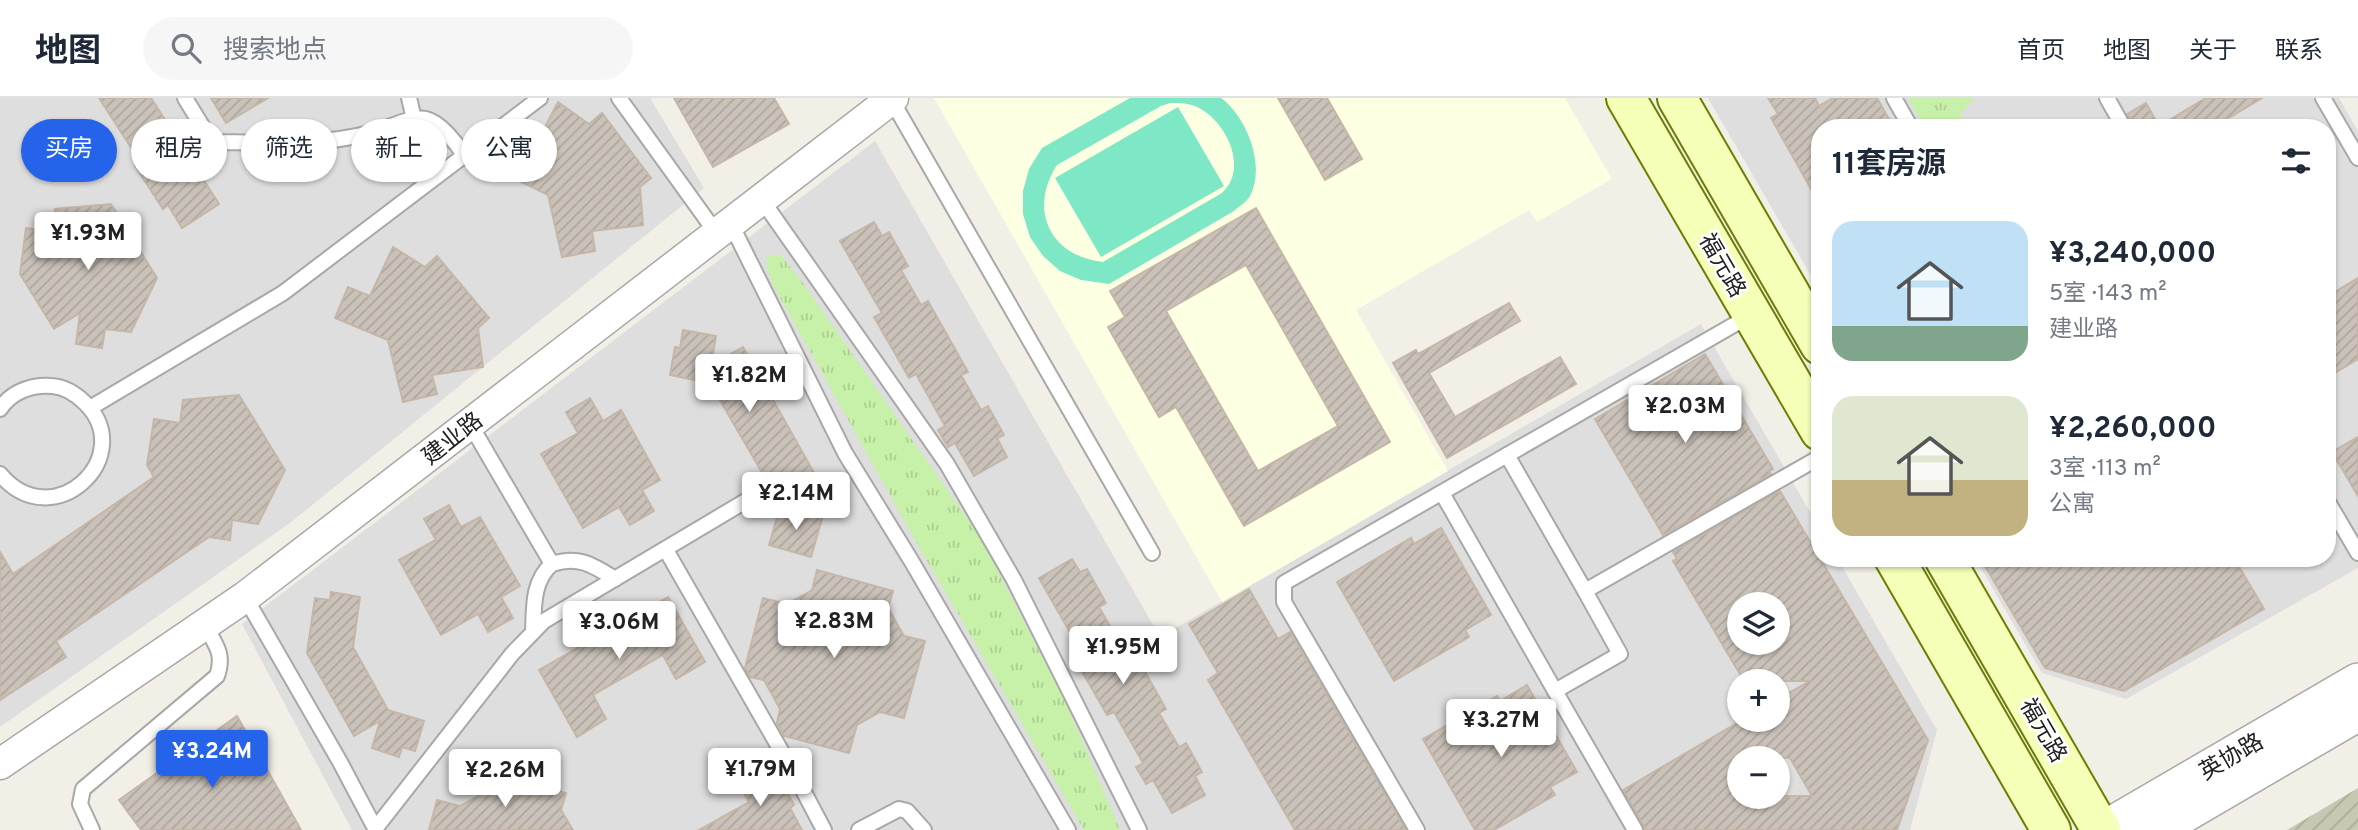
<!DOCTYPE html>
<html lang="zh">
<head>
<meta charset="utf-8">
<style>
  body { margin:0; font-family:Overpass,"Noto Sans SC",sans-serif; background:#f6f6f7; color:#1f2937; height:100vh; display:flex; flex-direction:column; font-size:26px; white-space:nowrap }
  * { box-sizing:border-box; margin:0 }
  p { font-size:23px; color:#747a83 }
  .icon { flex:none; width:38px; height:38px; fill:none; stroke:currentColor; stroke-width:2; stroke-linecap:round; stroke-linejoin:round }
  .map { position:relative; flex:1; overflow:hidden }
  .side { position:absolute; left:1811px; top:21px; width:525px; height:448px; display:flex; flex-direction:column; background:#fff; border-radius:28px; box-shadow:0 2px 5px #0004 }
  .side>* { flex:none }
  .top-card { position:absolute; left:21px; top:21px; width:665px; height:63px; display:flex; gap:14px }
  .buttons { position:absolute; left:1727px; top:494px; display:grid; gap:14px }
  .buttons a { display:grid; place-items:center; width:63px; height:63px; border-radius:50%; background:#fff; box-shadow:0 2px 5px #0004; font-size:35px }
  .price { position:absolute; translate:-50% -60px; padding:0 16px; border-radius:7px; background:#fff; color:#222; font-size:23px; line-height:46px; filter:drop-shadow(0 2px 4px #0008) }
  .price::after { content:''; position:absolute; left:50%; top:42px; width:21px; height:16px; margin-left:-10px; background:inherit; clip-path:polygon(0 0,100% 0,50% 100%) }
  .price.on { background:#2563eb; color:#fff }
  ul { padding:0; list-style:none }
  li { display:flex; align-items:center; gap:21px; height:175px; padding:0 21px }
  li span { display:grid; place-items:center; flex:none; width:196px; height:140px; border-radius:21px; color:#555 }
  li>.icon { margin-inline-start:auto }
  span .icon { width:84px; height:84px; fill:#fffc; stroke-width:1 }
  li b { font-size:30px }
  h2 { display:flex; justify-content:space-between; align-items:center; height:84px; padding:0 21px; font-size:30px }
  .pill { padding:0 24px; border-radius:32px; background:#fff; box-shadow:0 2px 5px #0004; font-size:24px; line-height:63px }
  .pill.on { background:#2563eb; color:#fff }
  header { display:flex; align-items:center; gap:42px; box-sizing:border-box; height:98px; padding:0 35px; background:#fff; border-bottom:2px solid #e0e1e3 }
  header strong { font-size:33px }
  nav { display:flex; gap:38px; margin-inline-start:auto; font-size:24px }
  .search { width:490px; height:63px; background:#f6f6f7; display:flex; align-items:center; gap:18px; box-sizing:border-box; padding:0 24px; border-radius:38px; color:#747a83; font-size:26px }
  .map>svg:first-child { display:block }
</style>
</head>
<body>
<header>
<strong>地图</strong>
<div class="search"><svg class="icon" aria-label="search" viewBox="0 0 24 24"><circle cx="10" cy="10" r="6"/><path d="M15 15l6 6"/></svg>搜索地点</div>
<nav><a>首页</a><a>地图</a><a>关于</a><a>联系</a></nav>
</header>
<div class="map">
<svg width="2358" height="732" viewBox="0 0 2358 732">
  <defs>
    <pattern id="construction-furrows" width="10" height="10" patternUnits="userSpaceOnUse" patternTransform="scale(1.75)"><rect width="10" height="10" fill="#c6c8b1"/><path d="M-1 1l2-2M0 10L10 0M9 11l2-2" fill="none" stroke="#aaac98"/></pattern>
    <pattern id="grass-tufts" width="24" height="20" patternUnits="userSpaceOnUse" patternTransform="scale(1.75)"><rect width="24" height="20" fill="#c7f0a9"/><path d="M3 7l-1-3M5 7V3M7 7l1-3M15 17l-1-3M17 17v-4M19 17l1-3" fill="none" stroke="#abce91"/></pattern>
    <pattern id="building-hatch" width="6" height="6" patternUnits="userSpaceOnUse" patternTransform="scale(1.75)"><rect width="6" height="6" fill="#cac2b9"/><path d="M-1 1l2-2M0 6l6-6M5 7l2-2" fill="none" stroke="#ada69f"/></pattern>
  </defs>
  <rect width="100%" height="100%" fill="#f2efe7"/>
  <g fill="#dfdede" fill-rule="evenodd">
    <polygon points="0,0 650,0 704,90 290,425 0,629"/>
    <polygon points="1708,0 2339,0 2358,33 2358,470 2126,601 2042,575 1975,460 2328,460 2328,30 1820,30 1820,193"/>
    <path d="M 875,43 L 1160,539 L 1701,226 L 1820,431 L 1820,460 L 1837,460 L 1937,632 L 1910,732 L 352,732 L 242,526 ZM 1740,506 L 1778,506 L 1778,544 L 1740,544 ZM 1740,583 L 1778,583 L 1778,621 L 1740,621 ZM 1740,660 L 1778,660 L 1778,698 L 1740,698 Z"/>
  </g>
  <polygon fill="#fdffe2" points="934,0 1565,0 1612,81 1537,124 1529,112 1356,212 1448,373 1222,504"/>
  <polygon fill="url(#construction-furrows)" points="2358,690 2358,732 2287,732"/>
  <g fill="url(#grass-tufts)">
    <polygon points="1908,0 1974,0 1961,16 1959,30 1925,30"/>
    <polygon points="780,156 802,184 980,439 1065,603 1120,732 1084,732 915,442 772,185 767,169 766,159"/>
  </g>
  <g fill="#7ee7c6" fill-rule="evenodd">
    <path d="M 1130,0 L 1221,0 C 1247,19 1266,68 1250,98 C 1247,104 1238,109 1234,113 L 1109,186 L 1081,182 L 1060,173 L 1043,158 L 1030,139 L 1023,116 L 1023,93 L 1029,71 L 1042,50 ZM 1170,5 C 1181,5 1191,5 1201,11 C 1228,27 1248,71 1222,95 L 1103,164 C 1050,158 1028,112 1057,67 L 1161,8 Z"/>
    <polygon points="1178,9 1224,88 1101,159 1055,80"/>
  </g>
  <g fill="url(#building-hatch)" stroke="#c5b6a7" stroke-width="2" fill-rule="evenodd">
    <polygon points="99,0 151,0 219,106 182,130 168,107 163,111 135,68 141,65"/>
    <polygon points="211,0 268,0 226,25"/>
    <polygon points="674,0 774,0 789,26 713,69"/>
    <polygon points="1278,0 1327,0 1362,61 1325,82"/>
    <polygon points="1768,0 1815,0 1819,8 1833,0 1877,0 1894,30 1820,30 1820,107 1771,20 1778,16"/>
    <polygon points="2206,0 2262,0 2212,30 2135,30 2127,16 2146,5 2159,28"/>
    <polygon points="558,4 589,26 602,15 651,80 640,89 643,127 592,133 595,153 562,159 548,97 497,72 511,42 533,52"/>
    <polygon points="111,106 157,180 131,234 105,231 102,250 76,246 80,215 54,231 20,176 26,130 53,134 55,111"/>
    <path d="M 1256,110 L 1390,344 L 1244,428 L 1176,309 L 1159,319 L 1108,229 L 1125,219 L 1110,193 ZM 1246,167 L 1338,328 L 1258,373 L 1166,213 Z"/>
    <polygon points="874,124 882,138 889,134 908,168 901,172 921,207 928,203 968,274 961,277 981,312 988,308 1004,337 997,340 1007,359 974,378 955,345 948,349 938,332 945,328 916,276 909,280 874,219 882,215 840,143"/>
    <polygon points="393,149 425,169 437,158 489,220 478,230 483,269 432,277 437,296 403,304 388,242 335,220 348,189 370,198"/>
    <polygon points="2358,180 2358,261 2328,279 2328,198"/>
    <polygon points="1509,205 1520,223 1429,275 1455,319 1560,259 1576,286 1447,360 1393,265 1416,252 1418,256"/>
    <polygon points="683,232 716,238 711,267 743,249 821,387 782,409 710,285 670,277 675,249 680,250"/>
    <polygon points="1705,256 1773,371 1769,373 1771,376 1663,437 1595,321"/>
    <polygon points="239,297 285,372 258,426 232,422 230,442 209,439 56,543 66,559 0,602 0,454 13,476 154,379 147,367 154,321 180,325 183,302"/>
    <polygon points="590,300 603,323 621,312 660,382 642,392 654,413 630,427 619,409 583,430 541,356 578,335 566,314"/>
    <polygon points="2358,339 2358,398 2332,354"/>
    <path d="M 1780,393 L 1928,642 L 1897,732 L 1646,732 L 1623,692 L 1744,621 L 1778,621 L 1778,601 L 1810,583 L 1744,583 L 1673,463 L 1677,461 L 1673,454 ZM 1740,506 L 1778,506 L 1778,544 L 1740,544 ZM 1740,660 L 1790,660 L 1812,698 L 1740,698 Z"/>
    <polygon points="449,407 461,429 480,419 520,488 501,499 513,520 488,534 478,516 441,537 399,462 436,442 424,421"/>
    <polygon points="780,409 822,421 811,459 769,447"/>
    <polygon points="1441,430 1491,517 1465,532 1469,539 1394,583 1337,484 1411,440 1414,446"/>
    <polygon points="1998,460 2234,460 2264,511 2124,593 2045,570 1985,468"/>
    <polygon points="1072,461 1080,474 1087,471 1106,505 1099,509 1119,544 1126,540 1166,611 1159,615 1179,649 1186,645 1202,674 1195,678 1205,697 1172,715 1153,682 1146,686 1136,669 1143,665 1114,614 1107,617 1072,556 1080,552 1039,480"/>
    <polygon points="817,472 893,493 888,510 904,538 925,543 904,620 880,614 857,627 849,655 784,638 777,625 780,611 764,582 750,579 745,570 763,500 787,506 812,492"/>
    <polygon points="1249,491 1278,541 1290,534 1406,732 1295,732 1208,582 1218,575 1189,526"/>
    <polygon points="331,494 360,499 353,549 388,612 424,623 415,653 402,649 399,659 372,650 380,623 354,638 307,555 315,500 330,502"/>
    <polygon points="668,499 705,564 676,581 663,557 593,597 606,621 577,639 539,572"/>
    <polygon points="1527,587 1577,674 1550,689 1555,697 1494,732 1475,732 1423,641 1497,598 1500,603"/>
    <polygon points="237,618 301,732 141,732 119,702"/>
    <polygon points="767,671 775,685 781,683 794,707 790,710 802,732 699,732 749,704 739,686"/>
    <polygon points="490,674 566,695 561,712 573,732 429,732 437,702 460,708 485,694"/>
  </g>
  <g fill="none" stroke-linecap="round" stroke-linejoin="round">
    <defs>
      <g id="service">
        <path d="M 185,0 L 210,41 L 218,44 C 271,45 322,48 374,34 C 389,30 410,18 426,21 C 440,24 457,46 464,57"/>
        <polyline points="409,0 414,21"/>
        <polyline points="619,0 717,136"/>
        <polyline points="1894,0 1911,30"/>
        <polyline points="2107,0 2124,30"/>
        <polyline points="2323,0 2358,60"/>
        <polyline points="891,1 1152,455"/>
        <polyline points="762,102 947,366 1014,482 1139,732"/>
        <polyline points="731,126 845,355 912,464 1068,732"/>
        <polyline points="90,310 283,195 540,0"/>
        <path d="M 0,311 C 11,294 32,286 52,288 C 65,289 76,296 85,305 C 139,358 53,440 0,376"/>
        <polyline points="470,326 552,466"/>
        <polyline points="1507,357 1585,493"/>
        <polyline points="1442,395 1555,593 1620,556 1585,493 1820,359"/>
        <polyline points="2328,404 2358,455"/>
        <polyline points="666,452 795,677 824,732"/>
        <polyline points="245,499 340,664 376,732"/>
        <path d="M 533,534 C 534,510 532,483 552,466 C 578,457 593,467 615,481"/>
        <polyline points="1555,593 1635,732"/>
        <polyline points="375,731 512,556 544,523 749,401"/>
        <path d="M 92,732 L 80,706 L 83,691 L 217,578 C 225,555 215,546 204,526"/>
        <polyline points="859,732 899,711 907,713 924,732"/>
        <polyline points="1417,732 1284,504 1284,485 1751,217"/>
      </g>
      <polyline id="minor" points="0,666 245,499 893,0"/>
      <g id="tertiary">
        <polyline points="2104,732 2358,584"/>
        <polyline points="2156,732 2358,614"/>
      </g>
      <g id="secondary">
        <polyline points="1626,0 1820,333"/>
        <polyline points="1677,0 1820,247"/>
        <polyline points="1894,460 2051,732"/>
        <polyline points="1944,460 2101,732"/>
      </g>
    </defs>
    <use href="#service" stroke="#a8a8a8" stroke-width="18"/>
    <use href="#minor" stroke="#a8a8a8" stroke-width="33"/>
    <use href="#tertiary" stroke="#a8a8a8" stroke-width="40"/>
    <use href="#secondary" stroke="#697f00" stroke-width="42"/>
    <use href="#service" stroke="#fff" stroke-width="14"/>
    <use href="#minor" stroke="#fff" stroke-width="30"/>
    <use href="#tertiary" stroke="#fff" stroke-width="37"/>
    <use href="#secondary" stroke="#f6ffb7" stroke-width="38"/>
  </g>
  <g text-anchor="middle" stroke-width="5" stroke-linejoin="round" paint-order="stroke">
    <g font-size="23" fill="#212121" stroke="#fff">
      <text transform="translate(1723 167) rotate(60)" y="8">福元路</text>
      <text transform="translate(452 340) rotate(-38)" y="8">建业路</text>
      <text transform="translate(2044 632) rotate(60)" y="8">福元路</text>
      <text transform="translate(2231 658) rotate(-30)" y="8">英协路</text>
    </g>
  </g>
</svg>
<div class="buttons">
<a><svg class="icon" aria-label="layers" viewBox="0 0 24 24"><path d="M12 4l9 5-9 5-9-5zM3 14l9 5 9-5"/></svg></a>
<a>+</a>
<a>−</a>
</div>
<b class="price" style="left:88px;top:174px">¥1.93M</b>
<b class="price" style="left:749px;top:316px">¥1.82M</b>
<b class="price" style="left:1685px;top:347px">¥2.03M</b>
<b class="price" style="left:796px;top:434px">¥2.14M</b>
<b class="price" style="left:834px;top:562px">¥2.83M</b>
<b class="price" style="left:619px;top:563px">¥3.06M</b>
<b class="price" style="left:1123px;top:588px">¥1.95M</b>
<b class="price" style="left:1501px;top:661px">¥3.27M</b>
<b class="price on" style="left:212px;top:692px">¥3.24M</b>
<b class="price" style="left:760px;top:710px">¥1.79M</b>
<b class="price" style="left:505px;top:711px">¥2.26M</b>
<div class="top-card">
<a class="pill on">买房</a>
<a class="pill">租房</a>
<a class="pill">筛选</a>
<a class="pill">新上</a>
<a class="pill">公寓</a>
</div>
<section class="side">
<h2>11套房源<svg class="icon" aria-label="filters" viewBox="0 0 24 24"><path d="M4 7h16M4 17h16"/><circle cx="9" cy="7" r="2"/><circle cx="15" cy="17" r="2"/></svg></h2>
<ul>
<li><span style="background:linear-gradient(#bfe0f5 75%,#7fa58c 0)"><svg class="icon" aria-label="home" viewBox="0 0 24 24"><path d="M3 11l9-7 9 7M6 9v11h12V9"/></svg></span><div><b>¥3,240,000</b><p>5室 · 143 m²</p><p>建业路</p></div></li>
<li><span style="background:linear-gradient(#dfe7d0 60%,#c2b280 0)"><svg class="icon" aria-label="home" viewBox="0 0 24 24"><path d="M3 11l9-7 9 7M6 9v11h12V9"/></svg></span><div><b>¥2,260,000</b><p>3室 · 113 m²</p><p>公寓</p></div></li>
</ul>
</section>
</div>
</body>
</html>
